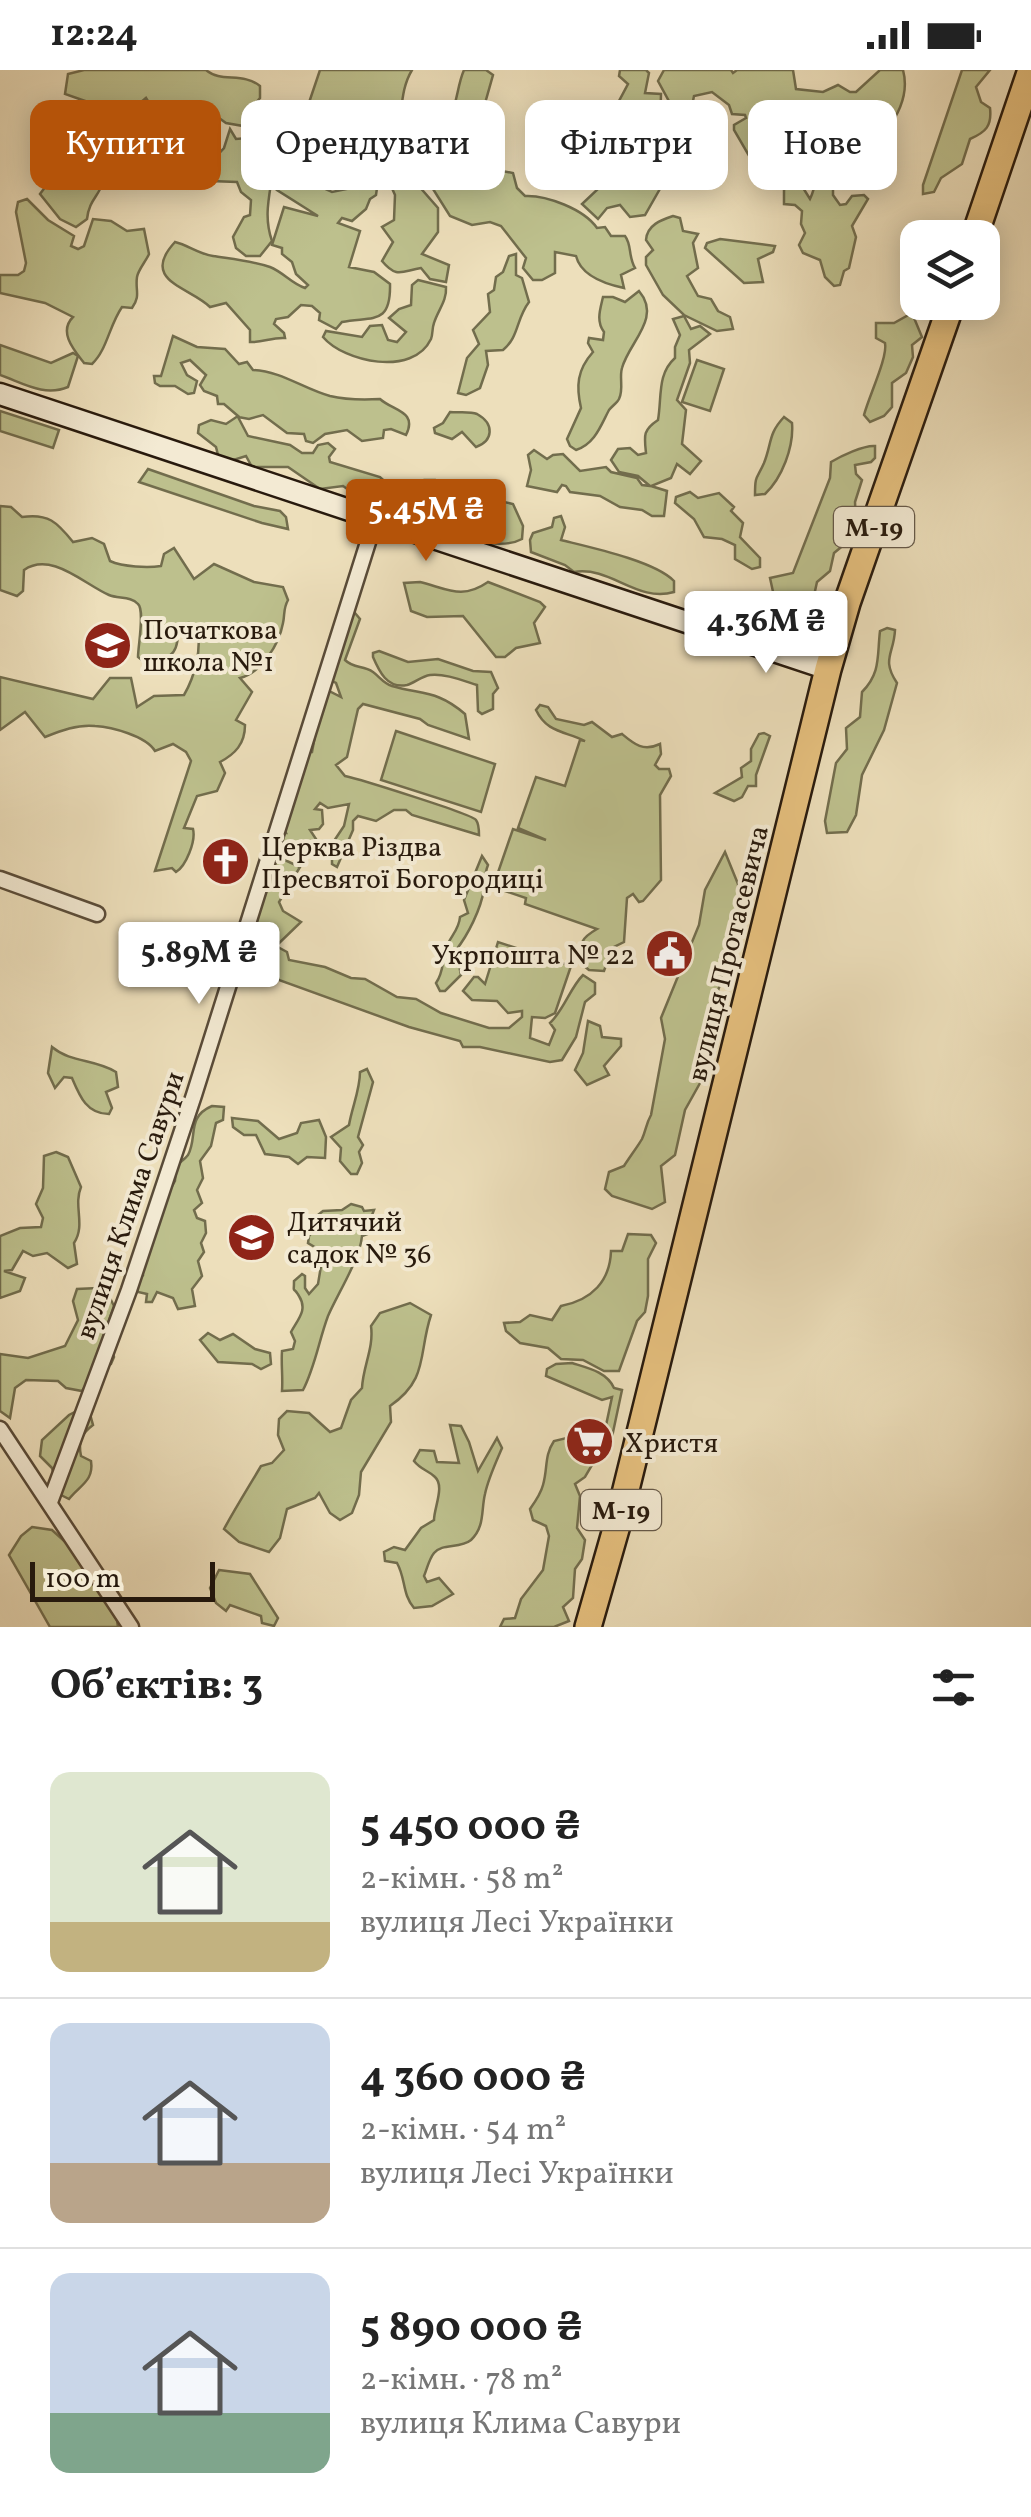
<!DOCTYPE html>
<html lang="uk">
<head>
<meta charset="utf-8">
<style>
  body { margin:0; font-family:Vollkorn,serif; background:#f6f6f6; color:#222; height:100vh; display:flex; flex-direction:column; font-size:38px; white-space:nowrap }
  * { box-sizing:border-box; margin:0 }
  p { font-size:32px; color:#767676 }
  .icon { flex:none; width:55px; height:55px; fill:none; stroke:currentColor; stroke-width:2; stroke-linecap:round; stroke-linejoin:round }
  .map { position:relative; height:1557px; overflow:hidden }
  .panel { display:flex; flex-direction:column; background:#fff; flex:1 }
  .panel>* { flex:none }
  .guide { position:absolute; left:30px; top:30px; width:972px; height:90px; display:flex; gap:20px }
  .fabs { position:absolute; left:900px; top:150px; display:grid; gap:20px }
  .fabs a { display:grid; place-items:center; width:100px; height:100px; border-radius:20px; background:#fff; box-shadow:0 5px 25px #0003; font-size:50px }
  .scale { position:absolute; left:30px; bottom:25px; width:185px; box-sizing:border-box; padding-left:10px; border:5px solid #281a0d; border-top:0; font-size:28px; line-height:35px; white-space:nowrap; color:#281a0d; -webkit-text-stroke:8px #f3ead3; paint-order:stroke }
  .price { position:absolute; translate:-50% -85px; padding:0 22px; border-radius:10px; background:#fff; color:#222; font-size:32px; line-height:65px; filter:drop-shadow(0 2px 5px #0008) }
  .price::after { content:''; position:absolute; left:50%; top:60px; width:30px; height:22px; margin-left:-15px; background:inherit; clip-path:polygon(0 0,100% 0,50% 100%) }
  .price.selected { background:#b45309; color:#fff }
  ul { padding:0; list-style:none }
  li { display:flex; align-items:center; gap:30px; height:250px; padding:0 50px }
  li+li { border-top:2px solid #e0e0e0 }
  li span { display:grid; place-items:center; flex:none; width:280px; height:200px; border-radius:20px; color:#555 }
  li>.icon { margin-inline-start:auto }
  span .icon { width:120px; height:120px; fill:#fffc; stroke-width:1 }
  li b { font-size:42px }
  h2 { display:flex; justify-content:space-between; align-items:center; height:120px; padding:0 50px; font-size:42px }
  .tag { padding:0 35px; border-radius:20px; background:#fff; box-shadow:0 5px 25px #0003; font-size:35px; line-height:90px }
  .tag.selected { background:#b45309; color:#fff }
  .status { display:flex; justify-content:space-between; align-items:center; height:70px; padding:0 50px; background:#fff; direction:ltr }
  .status svg { height:28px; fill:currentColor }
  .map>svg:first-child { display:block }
</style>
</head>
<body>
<div class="status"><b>12:24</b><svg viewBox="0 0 49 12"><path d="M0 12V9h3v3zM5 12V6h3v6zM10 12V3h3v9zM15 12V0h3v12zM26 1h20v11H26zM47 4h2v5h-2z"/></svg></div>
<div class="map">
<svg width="1031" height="1557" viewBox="0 0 1031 1557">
  <rect width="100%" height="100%" fill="#eddfbb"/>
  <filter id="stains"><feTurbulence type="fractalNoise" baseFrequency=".002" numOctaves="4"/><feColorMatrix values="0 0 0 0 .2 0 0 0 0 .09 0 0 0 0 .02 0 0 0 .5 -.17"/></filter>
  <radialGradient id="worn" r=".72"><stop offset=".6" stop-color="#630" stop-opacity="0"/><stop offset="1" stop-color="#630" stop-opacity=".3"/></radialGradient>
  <g fill="#bdc08d" stroke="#726d4d" stroke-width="2.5">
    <path d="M 84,0 L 206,0 C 221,13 243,2 260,16 L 260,28 L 253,36 L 254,49 L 249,57 L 226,53 L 208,40 L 178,43 L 167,49 L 156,44 L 146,28 L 134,38 L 127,40 C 117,64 109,87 103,112 C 99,126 89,130 87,149 L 76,157 L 60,149 L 40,124 L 52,108 L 39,89 L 59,82 L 69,44 L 79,44 L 86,54 L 91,51 L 88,32 L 65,24 L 68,4 Z"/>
    <path d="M 320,0 L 412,0 C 398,23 404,50 394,72 C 386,90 387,82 387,103 L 378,111 L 376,125 L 370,129 L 366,139 L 352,151 L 342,148 L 338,153 L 360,161 L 349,197 L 374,202 L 390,214 C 391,256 372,246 342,252 L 336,259 L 319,250 L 320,243 L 312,236 L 301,235 L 288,247 L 276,249 L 274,254 L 284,263 L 285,268 C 272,267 262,273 250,272 L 250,260 L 226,233 L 210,237 C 190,217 139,211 175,172 C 188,175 199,184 213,186 C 232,189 252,191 270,197 C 283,202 292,214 305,218 L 308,215 L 296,204 L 292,192 L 282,184 L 282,178 L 272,175 L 284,137 L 318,146 L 277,120 L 288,102 L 332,122 L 347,119 L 354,105 L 292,83 Z"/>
    <path d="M 464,0 L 486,0 L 493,5 L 478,58 L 468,68 L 454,62 L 450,47 C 458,31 457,16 464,0 Z"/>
    <path d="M 620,0 L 646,0 L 649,3 L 645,23 L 661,24 L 660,58 L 670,60 L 675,75 L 652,82 L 665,110 L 645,145 L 630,147 L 620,135 L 607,138 L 598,149 L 582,134 L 598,119 C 599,102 596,91 610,79 L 611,60 L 608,54 L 621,40 L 619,31 L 628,14 L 619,6 Z"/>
    <path d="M 664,0 L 731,0 L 733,3 L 737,0 L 793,0 L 796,19 L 823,22 L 838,15 L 850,22 L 856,22 L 880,0 L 903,0 C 909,22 899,44 886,61 L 864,60 L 847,51 L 853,69 L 847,82 L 858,84 L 862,92 L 842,97 L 845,112 L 833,118 L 833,125 L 840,135 L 846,134 L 852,126 L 864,125 L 868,129 L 852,156 L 856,167 L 849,198 L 844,201 L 840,215 L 834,216 L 825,207 L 820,190 L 803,183 L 799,175 L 805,163 L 801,154 L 802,141 L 795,135 L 784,134 L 784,120 L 790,112 L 800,113 L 810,129 C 819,111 816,91 828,74 L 826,69 L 814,63 L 811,67 L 796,63 L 786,55 L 757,58 L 763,72 C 787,72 794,88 787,109 L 759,103 L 734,60 L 734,55 L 746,48 L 745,45 L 732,44 L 729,35 L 712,22 L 694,26 L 692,36 L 676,44 L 658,11 Z"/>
    <path d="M 962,0 L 990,0 L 976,17 L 981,32 L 990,38 C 992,56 986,62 970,69 L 962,94 L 941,108 L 934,122 L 923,124 L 923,115 Z"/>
    <path d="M 230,59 L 236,69 L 248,68 L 264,87 L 274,84 C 274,115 261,140 272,171 L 260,186 L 246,186 L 236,178 L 233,167 L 244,147 L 250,145 L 251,130 L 241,122 L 237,112 L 211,111 L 209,94 L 224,78 Z"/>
    <path d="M 450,78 L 457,78 L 465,90 L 472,90 L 490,107 L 502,101 L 513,103 L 517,118 L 525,126 C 546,125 584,139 597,158 L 605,157 L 611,166 L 625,166 C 632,175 628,186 635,198 L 621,205 L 624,218 C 605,214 581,206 576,186 L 555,182 L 555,203 L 542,210 L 533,210 L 523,198 L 526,188 L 501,156 L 490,152 L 472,155 L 450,146 L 433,119 C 436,103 447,94 450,78 Z"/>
    <path d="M 402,106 L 410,106 L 438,138 L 438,162 L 422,184 L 449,195 L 446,212 L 430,209 L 421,198 C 402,201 397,209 382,191 L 393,172 L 382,157 L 394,150 L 395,125 L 391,116 L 394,109 Z"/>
    <path d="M 27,129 L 48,150 L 74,166 L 71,176 L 78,179 L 84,176 L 93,149 L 111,151 L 127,161 L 144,159 L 149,184 C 146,191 138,200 137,207 C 135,221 141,225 132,238 L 122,237 C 109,256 107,280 92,294 L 84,293 C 74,280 58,262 73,247 L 45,233 L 0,223 L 0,205 L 18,205 L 24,201 L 26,193 L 16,142 L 18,132 Z"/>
    <path d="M 673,146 L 680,148 L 683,161 L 698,164 L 693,173 L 698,198 L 687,206 L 698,226 L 711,229 L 718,241 L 730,247 L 733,259 L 717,261 L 684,245 L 663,225 L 646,195 L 646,187 L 653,180 L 646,170 C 647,155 661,150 673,146 Z"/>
    <polygon points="720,169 775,176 773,182 758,189 763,212 744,213 705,178 707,173"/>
    <path d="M 516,184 L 516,205 L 522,208 L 529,232 C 516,249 519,267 503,280 L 486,281 L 488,295 L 480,318 L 466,325 L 458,323 L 467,288 L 479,274 L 473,260 L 490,242 L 488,224 L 494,220 L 496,207 L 503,202 L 509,186 Z"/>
    <path d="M 418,210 L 446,217 C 447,231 438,240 434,253 C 432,258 433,264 431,269 C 413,307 344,292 323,267 L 326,261 L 362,267 L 370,256 L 382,255 L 388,270 L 397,272 L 406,262 L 389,248 L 399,239 L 411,235 L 412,215 Z"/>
    <path d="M 639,221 C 662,248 629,272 622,298 C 619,308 624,319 619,329 C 617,333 612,336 609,340 C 601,355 595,374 576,380 L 570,376 L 567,369 L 581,338 C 576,316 577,300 593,282 L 588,273 L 589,268 L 603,270 L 604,262 C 596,251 600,240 603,227 L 613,227 L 625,232 Z"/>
    <path d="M 912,243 L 922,267 L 912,275 L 913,287 L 906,303 L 892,313 L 892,337 L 884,346 L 870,352 L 864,345 C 869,326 888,287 885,273 L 876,268 L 876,253 L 894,253 Z"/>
    <path d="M 684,246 L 691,259 L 700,256 L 710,264 L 689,280 L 690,293 L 677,330 L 686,340 L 682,374 L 701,391 L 690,404 L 677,394 L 671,408 L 651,416 L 667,421 L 664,446 L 652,446 L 642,440 L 620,437 L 600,426 L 570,422 L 566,416 L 562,415 L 557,422 L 527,416 L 531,400 L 528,385 L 534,380 L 547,389 L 553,385 L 563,384 L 580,401 L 606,397 L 611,402 L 637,408 L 642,415 L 650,416 L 638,406 L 619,402 L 611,390 L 618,379 L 630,378 L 638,385 L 646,383 C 644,365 643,360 658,350 C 662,327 657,304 675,288 L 675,277 L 680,265 L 673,249 Z"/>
    <path d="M 173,266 L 197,277 L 225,279 L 239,294 L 247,292 L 253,300 C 281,301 304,319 330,326 C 347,330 363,330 380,329 C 393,341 418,341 406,365 L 391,359 L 384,360 L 383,368 L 362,371 L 347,360 L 325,364 L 313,373 L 306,371 L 304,364 L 287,363 L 263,345 L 249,349 L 238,347 L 248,366 L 290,375 L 302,383 L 313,383 L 318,375 L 328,373 L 335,379 L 329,387 L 330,392 L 380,407 L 393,419 L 389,432 L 365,431 L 343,416 L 320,419 L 288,397 L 252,397 L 246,386 L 227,392 L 218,385 L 216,377 L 198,363 L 199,355 L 211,350 L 226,354 L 238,346 L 224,334 L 218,334 L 217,326 L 204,321 L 200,315 L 206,305 L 190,290 L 181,293 L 187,305 L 197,311 L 194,323 L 188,324 L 175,316 L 160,316 L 155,313 L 154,306 L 161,306 Z"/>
    <path d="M 0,275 L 51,293 L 73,283 L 78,286 L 68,317 C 44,327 23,313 0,305 Z"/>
    <polygon points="697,290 724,299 710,341 682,332"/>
    <polygon points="0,341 59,360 53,378 0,361"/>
    <path d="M 450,342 C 458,343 470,341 477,344 C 495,354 493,371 476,377 L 462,362 L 452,369 L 435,363 L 434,358 L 443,353 Z"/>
    <path d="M 784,347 L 792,353 C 794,377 782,408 765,424 L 755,425 C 755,404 757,409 764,393 C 772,373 768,364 784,347 Z"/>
    <path d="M 875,376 L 875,388 L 871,392 L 855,395 L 856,404 L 862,410 L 855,432 L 856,453 L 851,469 L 834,483 L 830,501 L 817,512 L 810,544 L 791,539 L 789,544 L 784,545 L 777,540 L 770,508 L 793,503 L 830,408 L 831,392 C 841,386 864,375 875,376 Z"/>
    <polygon points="148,399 254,436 280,441 286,447 288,459 262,453 139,412"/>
    <path d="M 424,410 L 435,410 L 441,426 L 449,430 L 472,431 L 481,422 L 493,428 L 497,435 L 504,432 L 513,434 L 523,456 L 522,469 C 502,480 457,470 439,456 C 433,451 429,443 422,439 C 416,437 406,438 399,436 L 405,418 Z"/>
    <polygon points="690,422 698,428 719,423 734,437 731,441 743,453 740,467 760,488 760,497 752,499 735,489 735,475 722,469 704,467 694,449 675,433 676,427"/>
    <path d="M 0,436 L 11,437 L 22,447 C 48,443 57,452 73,472 L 92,468 L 104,474 L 110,491 C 123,497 148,498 161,496 L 164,484 L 174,478 L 194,509 L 214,494 L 254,512 L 283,517 L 288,530 C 283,539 285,544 283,553 C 279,575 261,603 240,608 L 252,622 L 236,650 L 245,655 C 245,674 235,684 220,692 L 225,703 L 217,721 L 197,726 L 184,758 L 193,759 C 196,771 186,796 176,802 L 172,798 L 155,801 L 191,691 L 186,682 L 173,674 L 155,681 C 146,666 112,657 95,656 C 78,654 60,661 45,667 L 25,642 L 0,660 L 0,607 L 93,629 L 110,608 L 131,608 L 137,637 L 154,626 L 184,625 C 195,606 201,582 198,560 L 189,553 L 179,554 C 177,582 177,586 148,595 L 138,587 C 138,576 145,540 138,534 C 131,526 118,529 109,525 C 84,514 51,481 24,500 L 23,521 L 17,526 L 0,520 Z"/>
    <path d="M 561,446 L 565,457 L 561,470 C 589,477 655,491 674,511 L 674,522 C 637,533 611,496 574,502 L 565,495 L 531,482 L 530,470 L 533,463 L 552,457 L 554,448 Z"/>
    <path d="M 420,512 C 448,519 462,530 488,512 L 540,532 L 545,537 L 534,553 L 540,573 L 516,578 L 505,587 L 496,587 L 463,546 L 427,547 L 411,541 L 404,513 Z"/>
    <path d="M 355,543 L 360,549 L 345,590 C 354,599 363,595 373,602 C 380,607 383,613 392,616 C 423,625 437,620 465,644 L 469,669 L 428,655 L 420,649 L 363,634 L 358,639 L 347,687 L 336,695 L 345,706 C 359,709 472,744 476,750 C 479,754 479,759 479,765 L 412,745 L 406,740 L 394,740 L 376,751 L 358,746 L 353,751 L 353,760 L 337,797 L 332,794 L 332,774 L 344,756 L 349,734 L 328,738 L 320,733 L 315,739 L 322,740 L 323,754 L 319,759 L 310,760 L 316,769 L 305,775 L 301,788 L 273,778 L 276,763 L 286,763 L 284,759 L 305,682 L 312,682 L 315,666 L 308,661 L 327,620 L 341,627 L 336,613 L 330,610 L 347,546 Z"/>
    <path d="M 887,558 L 895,560 C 894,584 881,589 897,613 L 884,660 L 862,705 L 856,745 L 847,762 L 827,763 L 825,751 L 836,693 L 847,679 L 846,658 L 860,647 L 862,622 C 881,603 877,586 880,561 Z"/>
    <path d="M 379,581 L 408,592 L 438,589 L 473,601 L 491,602 L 498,618 L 493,624 L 493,639 L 482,644 L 478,641 L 477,615 C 464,611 444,603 430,605 C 422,606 414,613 407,615 C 387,619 379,601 373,587 L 373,583 Z"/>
    <path d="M 540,635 L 548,637 L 556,649 L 584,655 L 592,652 L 612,667 L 622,664 C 634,674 643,682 660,674 L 661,684 L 655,695 L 659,699 L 669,699 L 671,706 L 660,725 L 661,810 L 643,831 L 639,832 L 633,824 L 627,828 L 624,872 L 612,878 L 604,901 L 589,900 L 583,895 C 581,873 578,870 597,859 L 525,834 L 526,828 L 493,817 L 513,759 L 546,770 L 518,758 L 536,707 L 565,716 L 580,670 L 585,671 C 565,661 547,663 536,640 Z"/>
    <polygon points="396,661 495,694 481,742 381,710"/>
    <polygon points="764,663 770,666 756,705 756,716 748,716 742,727 734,731 715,723 742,707 741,698 751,691 751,679 759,664"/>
    <path d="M 725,782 L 738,814 L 741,865 L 726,869 L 721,912 L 707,951 L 709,997 L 685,1040 L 675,1085 L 661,1096 L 665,1132 L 652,1139 L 612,1126 L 605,1119 L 609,1102 L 624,1096 C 627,1091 640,1073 642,1069 C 646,1060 646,1054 651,1045 L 665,969 L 661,948 L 699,855 L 705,820 Z"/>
    <path d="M 274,785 L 300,797 L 279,832 L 283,841 L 301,852 L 276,876 L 287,882 L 289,890 L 325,897 L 351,908 L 365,909 L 397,927 L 416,929 L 441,943 L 489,958 L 509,958 L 522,947 L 522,941 L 508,943 L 497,931 L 472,930 L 463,921 L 474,907 L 478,907 L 485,914 L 498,872 L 571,896 L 555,943 L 545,948 L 532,947 L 530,968 L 549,975 L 555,960 L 550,953 C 564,940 570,918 583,905 L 595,913 L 595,924 L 585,932 L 576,967 L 562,990 L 550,992 L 480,977 L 463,977 L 460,971 L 409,957 L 254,901 L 243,882 Z"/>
    <path d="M 482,786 L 488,795 C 484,805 485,810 484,819 C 481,839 468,865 456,880 L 461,905 L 445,921 L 440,921 L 436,913 C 444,902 442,891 446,879 C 449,867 459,861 460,847 L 468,843 L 464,830 Z"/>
    <polygon points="588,951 600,956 602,967 621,969 621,976 604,996 609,1005 587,1015 575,1000 583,983"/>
    <path d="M 52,977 C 71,993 95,989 116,1002 L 118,1017 L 106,1022 L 112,1038 L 109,1044 C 87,1044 80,1027 72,1008 L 64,1007 L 55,1018 L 48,1003 Z"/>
    <path d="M 367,999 L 373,1012 L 358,1067 L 363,1075 L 359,1082 L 362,1093 L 357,1104 L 351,1104 L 340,1091 L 341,1078 L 331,1067 L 349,1055 C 352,1037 360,1020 360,1002 Z"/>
    <path d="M 212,1036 L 224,1037 L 223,1050 L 216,1053 L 211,1076 L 200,1091 L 203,1108 L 197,1120 L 202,1133 L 194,1140 L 197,1148 L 205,1151 L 206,1163 L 201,1173 L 204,1182 L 198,1191 L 202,1206 L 192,1219 L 195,1236 L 178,1239 L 173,1228 L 157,1222 L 152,1232 L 146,1232 L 147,1224 L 138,1222 L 135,1215 L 143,1205 L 141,1201 L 164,1130 L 175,1111 L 176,1096 C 180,1092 185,1089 188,1085 C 198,1067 186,1047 212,1036 Z"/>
    <polygon points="232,1048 258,1051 279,1069 297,1063 301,1053 319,1050 326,1067 325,1088 307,1087 298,1094 289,1087 265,1084 256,1065 244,1065 233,1057"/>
    <path d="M 56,1082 L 68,1087 L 81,1117 C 73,1136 86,1155 74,1173 L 77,1194 L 68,1198 L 47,1183 L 33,1186 L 23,1181 L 12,1200 L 4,1201 L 25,1208 L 20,1221 L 0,1228 L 0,1166 L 20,1158 L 41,1157 L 43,1148 L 36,1134 L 43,1118 L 44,1086 Z"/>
    <path d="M 351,1134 L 362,1137 L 364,1141 L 374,1140 L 370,1150 L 373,1162 L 362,1166 C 360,1189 338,1223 328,1246 C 319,1270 315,1297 303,1320 L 282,1321 C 283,1307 281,1294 282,1281 L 293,1279 L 295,1271 L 291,1262 C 298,1249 308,1240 299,1226 C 292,1214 294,1226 294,1211 L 302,1204 L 305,1206 L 305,1218 L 309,1224 L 318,1214 L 321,1196 L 331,1192 L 329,1179 L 318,1179 L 308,1173 L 309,1166 L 316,1158 L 314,1148 L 323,1141 L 342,1140 Z"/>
    <path d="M 628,1164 L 651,1165 L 656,1173 L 648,1189 L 648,1226 L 645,1242 L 637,1251 L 619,1301 L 604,1301 L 583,1290 L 561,1289 L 548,1278 L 520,1273 L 506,1261 L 504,1253 L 520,1252 L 530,1245 L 552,1250 L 561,1236 C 592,1230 610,1211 611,1181 L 622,1181 Z"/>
    <polygon points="98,1218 109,1226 114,1236 105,1262 114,1287 111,1294 102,1293 82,1321 66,1318 58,1311 26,1310 15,1318 10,1348 0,1341 0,1284 28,1288 65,1276 78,1250 73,1231 77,1219"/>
    <path d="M 410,1233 L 431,1245 C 418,1284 429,1309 390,1336 L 391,1352 L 361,1402 L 359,1425 L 352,1443 L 340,1450 L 330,1443 L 319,1423 L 315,1428 L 287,1439 L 280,1468 L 269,1482 L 239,1472 L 224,1459 C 236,1437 248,1418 261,1396 L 272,1393 L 284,1380 L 278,1365 L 279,1349 L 287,1341 L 309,1343 L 330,1362 L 341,1358 L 351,1330 L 362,1318 C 363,1296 374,1278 371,1256 L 380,1243 Z"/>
    <polygon points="208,1263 220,1270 233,1264 255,1279 270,1283 271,1294 261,1299 252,1294 218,1292 200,1270"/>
    <path d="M 572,1293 C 588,1298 607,1302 614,1318 L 622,1320 L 609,1381 L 601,1379 L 612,1327 L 602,1330 L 546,1306 L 547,1299 L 556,1294 Z"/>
    <path d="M 81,1339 L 90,1344 L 93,1355 C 81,1364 78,1371 81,1386 L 91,1391 C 94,1411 80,1415 69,1429 L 59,1424 L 52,1398 L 40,1386 L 42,1370 L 69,1345 Z"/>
    <path d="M 450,1355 L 461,1356 L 469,1372 L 478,1401 L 497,1368 L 502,1378 C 496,1392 488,1409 485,1424 C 481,1440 485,1457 471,1470 C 460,1479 442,1473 434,1483 C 429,1489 427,1499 424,1506 L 427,1512 L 439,1508 L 453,1524 L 432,1536 L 414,1538 C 402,1524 406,1509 397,1493 L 385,1491 L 384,1482 L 394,1477 L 405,1480 L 421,1458 L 434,1450 C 434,1438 445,1416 435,1407 C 428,1400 421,1400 414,1391 L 420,1380 L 434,1381 L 437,1392 L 459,1393 Z"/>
    <path d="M 579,1365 L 584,1369 L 583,1380 L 592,1395 L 585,1407 L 575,1414 L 580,1426 L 577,1458 L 585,1470 L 582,1489 L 575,1499 L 573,1528 L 563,1537 L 569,1551 L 554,1557 L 500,1557 L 504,1549 L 515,1548 L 521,1529 L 543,1500 L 549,1466 L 546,1456 L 533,1450 L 530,1439 C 535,1432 541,1423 543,1415 C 548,1398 544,1386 554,1371 Z"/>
    <polygon points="32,1457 52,1460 72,1478 117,1550 118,1557 50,1557 9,1485 21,1466"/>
    <polygon points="219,1500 250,1504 278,1548 274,1556 262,1553 261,1546 230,1535 226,1541 216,1533 210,1518"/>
  </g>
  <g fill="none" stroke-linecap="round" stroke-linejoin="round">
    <defs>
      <g id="street">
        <polyline points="0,809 97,844"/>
        <polyline points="0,1359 131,1557"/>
        <polyline points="50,1432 129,1220 194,1025 375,450"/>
      </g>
      <polyline id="secondary" points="0,324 828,599"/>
      <g id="highway">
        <polyline points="974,168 1031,0"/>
        <polyline points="588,1557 618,1452 828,599 847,533 952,232"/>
      </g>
    </defs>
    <use href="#street" stroke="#594b38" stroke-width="19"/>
    <use href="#secondary" stroke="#281a0d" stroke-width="25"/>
    <use href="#highway" stroke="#281a0d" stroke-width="30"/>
    <use href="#street" stroke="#f3ead3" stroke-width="14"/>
    <use href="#secondary" stroke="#f3ead3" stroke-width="20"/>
    <use href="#highway" stroke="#e6c07e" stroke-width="25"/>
  </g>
  <defs>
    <symbol id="school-disc" viewBox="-11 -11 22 22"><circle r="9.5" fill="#8f2418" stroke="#f3ead3"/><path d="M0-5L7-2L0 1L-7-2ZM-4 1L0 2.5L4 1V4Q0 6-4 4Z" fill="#fff"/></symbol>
    <symbol id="church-disc" viewBox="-11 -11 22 22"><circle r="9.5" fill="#8f2418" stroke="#f3ead3"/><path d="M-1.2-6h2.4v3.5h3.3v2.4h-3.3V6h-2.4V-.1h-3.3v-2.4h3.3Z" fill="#fff"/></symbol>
    <symbol id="civic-disc" viewBox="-11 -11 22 22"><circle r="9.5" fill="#8f2418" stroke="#f3ead3"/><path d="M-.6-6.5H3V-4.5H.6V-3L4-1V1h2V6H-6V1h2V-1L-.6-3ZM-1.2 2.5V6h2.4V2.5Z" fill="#fff"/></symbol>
    <symbol id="supermarket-disc" viewBox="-11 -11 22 22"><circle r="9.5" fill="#8f2418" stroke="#f3ead3"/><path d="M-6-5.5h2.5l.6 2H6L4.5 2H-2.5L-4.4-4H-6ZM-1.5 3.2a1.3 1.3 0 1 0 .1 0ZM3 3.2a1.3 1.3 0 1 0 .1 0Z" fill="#fff"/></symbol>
  </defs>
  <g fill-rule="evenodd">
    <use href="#school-disc" x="80" y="548" width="55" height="55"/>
    <use href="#church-disc" x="198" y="764" width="55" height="55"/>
    <use href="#civic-disc" x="642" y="856" width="55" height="55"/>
    <use href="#school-disc" x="224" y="1140" width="55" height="55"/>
    <use href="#supermarket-disc" x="562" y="1344" width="55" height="55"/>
  </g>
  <g text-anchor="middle" stroke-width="8" stroke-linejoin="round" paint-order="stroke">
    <g fill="#f3ead3" stroke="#655848" stroke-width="2.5">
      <rect x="834" y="437" width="80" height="40" rx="8"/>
      <rect x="581" y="1420" width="80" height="40" rx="8"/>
    </g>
    <g font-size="25" font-weight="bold" fill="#281a0d">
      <text x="874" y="466">М-19</text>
      <text x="621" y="1449">М-19</text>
    </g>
    <g font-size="28" fill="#281a0d" stroke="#f3ead3" text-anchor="start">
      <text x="143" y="569">Початкова<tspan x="143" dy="32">школа №1</tspan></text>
      <text x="261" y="786">Церква Різдва<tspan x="261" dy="32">Пресвятої Богородиці</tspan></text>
      <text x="635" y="894" text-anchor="end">Укрпошта № 22</text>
      <text x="287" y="1161">Дитячий<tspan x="287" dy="32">садок № 36</tspan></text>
      <text x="625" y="1382">Христя</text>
    </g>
    <g font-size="28" fill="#281a0d" stroke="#f3ead3">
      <text transform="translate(727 883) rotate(-76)" y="10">вулиця Протасевича</text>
      <text transform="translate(129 1135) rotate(-71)" y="10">вулиця Клима Савури</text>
    </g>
  </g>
  <rect width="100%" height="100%" filter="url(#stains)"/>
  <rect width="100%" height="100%" fill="url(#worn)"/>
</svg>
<div class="fabs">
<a><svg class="icon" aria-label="layers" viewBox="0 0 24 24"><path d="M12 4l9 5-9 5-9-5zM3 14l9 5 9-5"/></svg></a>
</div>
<div class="scale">100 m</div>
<b class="price selected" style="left:426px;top:494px">5.45M ₴</b>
<b class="price" style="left:766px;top:606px">4.36M ₴</b>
<b class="price" style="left:199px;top:937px">5.89M ₴</b>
<div class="guide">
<a class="tag selected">Купити</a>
<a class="tag">Орендувати</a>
<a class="tag">Фільтри</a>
<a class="tag">Нове</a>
</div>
</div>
<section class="panel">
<h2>Об’єктів: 3<svg class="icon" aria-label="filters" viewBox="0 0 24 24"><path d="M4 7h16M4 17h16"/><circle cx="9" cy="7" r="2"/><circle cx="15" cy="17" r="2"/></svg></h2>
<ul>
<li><span style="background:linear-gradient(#dfe7d0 75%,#c2b280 0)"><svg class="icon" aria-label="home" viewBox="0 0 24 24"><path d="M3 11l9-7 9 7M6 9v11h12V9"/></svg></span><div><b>5 450 000 ₴</b><p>2-кімн. · 58 m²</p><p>вулиця Лесі Українки</p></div></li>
<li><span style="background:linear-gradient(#c9d6e8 70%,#b9a48a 0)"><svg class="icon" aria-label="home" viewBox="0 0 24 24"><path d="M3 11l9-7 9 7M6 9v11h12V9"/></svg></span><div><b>4 360 000 ₴</b><p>2-кімн. · 54 m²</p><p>вулиця Лесі Українки</p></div></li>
<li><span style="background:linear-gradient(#c9d6e8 70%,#7fa58c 0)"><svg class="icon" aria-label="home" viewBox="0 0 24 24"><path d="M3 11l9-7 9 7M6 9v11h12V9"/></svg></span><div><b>5 890 000 ₴</b><p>2-кімн. · 78 m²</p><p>вулиця Клима Савури</p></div></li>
</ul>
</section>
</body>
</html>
